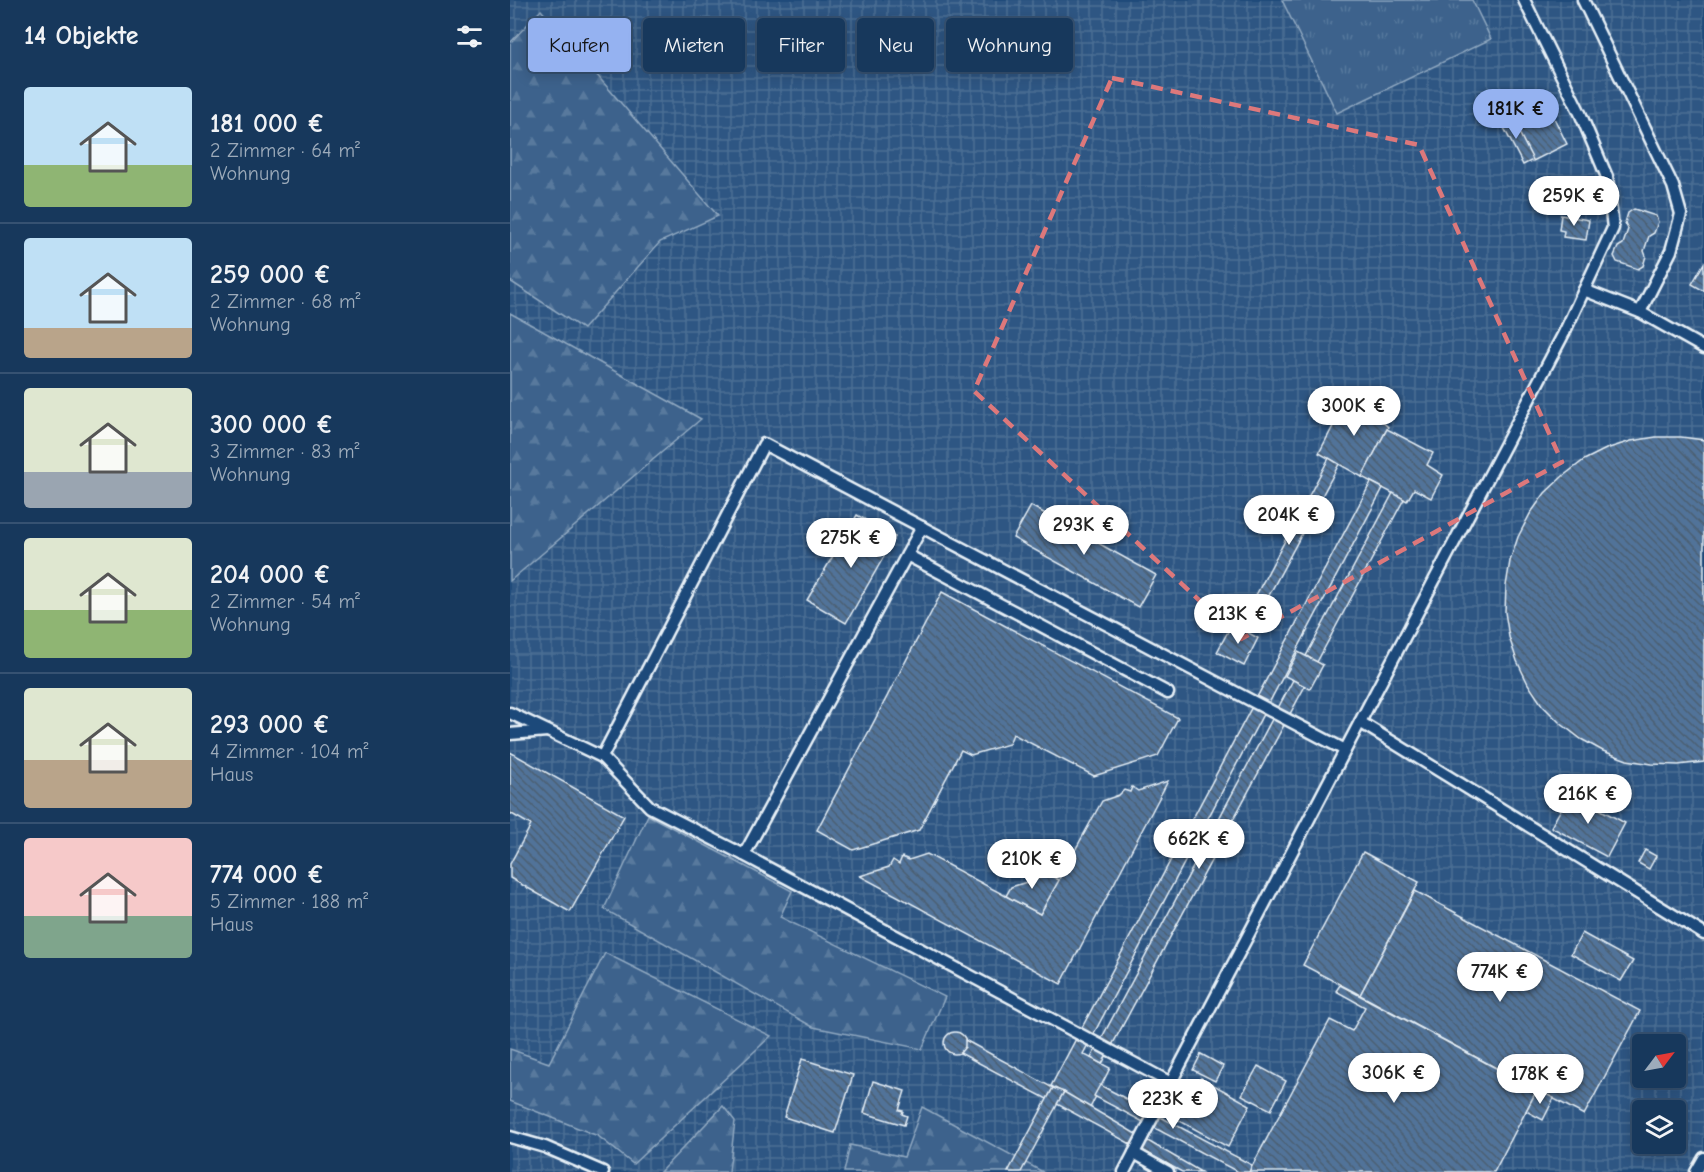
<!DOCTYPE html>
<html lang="de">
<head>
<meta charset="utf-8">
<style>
  body { margin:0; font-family:"Comic Neue",sans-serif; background:#244365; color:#f1f3f6; height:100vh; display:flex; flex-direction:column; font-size:22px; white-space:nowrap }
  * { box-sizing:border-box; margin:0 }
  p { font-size:20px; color:#9eacbb }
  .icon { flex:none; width:33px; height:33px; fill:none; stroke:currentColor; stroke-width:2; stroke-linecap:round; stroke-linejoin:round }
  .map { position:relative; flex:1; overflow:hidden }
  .side { display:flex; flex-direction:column; background:#17385c; width:510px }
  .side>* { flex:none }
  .top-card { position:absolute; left:18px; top:18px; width:570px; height:54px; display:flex; gap:12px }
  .needle { width:39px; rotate:58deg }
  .buttons { position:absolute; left:1122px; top:1034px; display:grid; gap:12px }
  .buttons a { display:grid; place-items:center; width:54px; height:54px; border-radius:6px; background:#17385c; box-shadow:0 3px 15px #0003,0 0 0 2px #365272; font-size:30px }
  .price { position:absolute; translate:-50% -51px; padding:0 14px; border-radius:21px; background:#fff; color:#222; font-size:20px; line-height:39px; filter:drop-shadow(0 2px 3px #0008) }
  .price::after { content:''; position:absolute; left:50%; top:36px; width:18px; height:14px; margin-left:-9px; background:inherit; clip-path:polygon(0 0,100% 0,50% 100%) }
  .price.on { background:#95b2f1; color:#111 }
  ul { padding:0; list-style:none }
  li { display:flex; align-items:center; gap:18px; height:150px; padding:0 24px }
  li+li { border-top:2px solid #365272 }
  li span { display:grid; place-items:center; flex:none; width:168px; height:120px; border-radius:6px; color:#555 }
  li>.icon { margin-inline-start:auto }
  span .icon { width:72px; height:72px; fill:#fffc; stroke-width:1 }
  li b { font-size:26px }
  h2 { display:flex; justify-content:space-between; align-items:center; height:72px; padding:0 24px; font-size:26px }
  .chip { padding:0 21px; border-radius:6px; background:#17385c; box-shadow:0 3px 15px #0003,0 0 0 2px #365272; font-size:21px; line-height:54px }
  .chip.on { background:#95b2f1; color:#111 }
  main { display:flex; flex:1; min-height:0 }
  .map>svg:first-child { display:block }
</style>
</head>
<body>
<main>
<section class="side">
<h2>14 Objekte<svg class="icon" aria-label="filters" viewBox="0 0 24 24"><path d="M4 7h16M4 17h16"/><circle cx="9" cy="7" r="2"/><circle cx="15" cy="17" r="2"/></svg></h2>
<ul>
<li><span style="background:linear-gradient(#bfe0f5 65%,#8fb573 0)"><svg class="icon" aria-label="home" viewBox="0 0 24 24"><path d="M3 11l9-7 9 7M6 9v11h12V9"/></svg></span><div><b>181 000 €</b><p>2 Zimmer · 64 m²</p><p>Wohnung</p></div></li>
<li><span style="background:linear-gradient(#bfe0f5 75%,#b9a48a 0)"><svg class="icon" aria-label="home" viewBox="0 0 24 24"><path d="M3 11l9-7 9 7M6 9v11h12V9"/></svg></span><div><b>259 000 €</b><p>2 Zimmer · 68 m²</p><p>Wohnung</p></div></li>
<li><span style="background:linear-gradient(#dfe7d0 70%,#9aa5b1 0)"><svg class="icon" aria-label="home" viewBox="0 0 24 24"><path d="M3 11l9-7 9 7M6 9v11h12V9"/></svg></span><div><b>300 000 €</b><p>3 Zimmer · 83 m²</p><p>Wohnung</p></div></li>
<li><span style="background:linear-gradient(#dfe7d0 60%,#8fb573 0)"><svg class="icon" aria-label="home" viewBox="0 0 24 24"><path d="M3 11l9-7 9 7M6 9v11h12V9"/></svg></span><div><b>204 000 €</b><p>2 Zimmer · 54 m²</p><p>Wohnung</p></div></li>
<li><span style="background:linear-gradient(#dfe7d0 60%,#b9a48a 0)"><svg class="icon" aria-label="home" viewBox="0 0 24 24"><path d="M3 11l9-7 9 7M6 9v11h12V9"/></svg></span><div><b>293 000 €</b><p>4 Zimmer · 104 m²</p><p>Haus</p></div></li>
<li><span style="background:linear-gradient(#f6c9c9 65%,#7fa58c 0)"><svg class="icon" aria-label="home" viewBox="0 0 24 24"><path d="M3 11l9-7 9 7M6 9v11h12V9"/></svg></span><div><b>774 000 €</b><p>5 Zimmer · 188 m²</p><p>Haus</p></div></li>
</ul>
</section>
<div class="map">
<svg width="1194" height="1172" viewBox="0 0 1194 1172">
  <defs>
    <pattern id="industrial-grid" width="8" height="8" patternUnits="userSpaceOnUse" patternTransform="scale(1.5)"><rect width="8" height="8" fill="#2e5683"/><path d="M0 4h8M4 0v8" fill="none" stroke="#4c6f95"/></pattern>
    <pattern id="grass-tufts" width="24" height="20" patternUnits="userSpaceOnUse" patternTransform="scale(1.5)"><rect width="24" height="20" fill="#3c628c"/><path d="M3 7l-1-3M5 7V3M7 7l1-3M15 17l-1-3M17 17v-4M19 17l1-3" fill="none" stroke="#58799d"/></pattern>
    <pattern id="forest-firs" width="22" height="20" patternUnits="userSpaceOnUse" patternTransform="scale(1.5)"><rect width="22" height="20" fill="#3c628c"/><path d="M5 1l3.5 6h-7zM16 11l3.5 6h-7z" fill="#58799d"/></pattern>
    <pattern id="building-back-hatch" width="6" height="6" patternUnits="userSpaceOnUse" patternTransform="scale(1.5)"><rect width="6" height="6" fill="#517399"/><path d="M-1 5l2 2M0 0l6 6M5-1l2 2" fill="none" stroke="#4c5e72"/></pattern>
  </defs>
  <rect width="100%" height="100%" fill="#1f4a7a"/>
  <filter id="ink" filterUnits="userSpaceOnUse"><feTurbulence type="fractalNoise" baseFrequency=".0167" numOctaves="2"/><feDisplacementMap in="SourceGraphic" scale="12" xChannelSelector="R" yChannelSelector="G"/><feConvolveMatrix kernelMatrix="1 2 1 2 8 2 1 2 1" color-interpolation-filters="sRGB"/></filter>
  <g filter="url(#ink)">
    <path fill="url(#industrial-grid)" fill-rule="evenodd" d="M 0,0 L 1194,0 L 1194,1172 L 0,1172 ZM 1132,1044 L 1166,1044 L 1166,1077 L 1132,1077 ZM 1132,1110 L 1166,1110 L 1166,1143 L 1132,1143 Z"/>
    <polygon fill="url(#grass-tufts)" stroke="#92aac2" stroke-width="1.5" points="772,0 962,0 981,39 827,113"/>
    <g fill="url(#forest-firs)" stroke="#92aac2" stroke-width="1.5">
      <polygon points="31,10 208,216 150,242 73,329 0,281 0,43"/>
      <polygon points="0,313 191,419 0,581"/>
      <polygon points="138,815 282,891 270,917 435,997 412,1049 303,1027 94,909"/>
      <polygon points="95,953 261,1036 123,1164 88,1136 0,1101 0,1049 39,1063"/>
      <polygon points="213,1106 225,1121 219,1172 150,1172"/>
      <polygon points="412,1107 533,1172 334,1172 340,1145 394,1157"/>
    </g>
    <g fill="url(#building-back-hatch)" stroke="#e8f1f8" stroke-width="1.5">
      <polygon points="1034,98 1057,144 1023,161 1000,115"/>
      <polygon points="1000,115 1023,160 1013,165 990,120"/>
      <polygon points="1124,209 1146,216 1148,222 1144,233 1139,236 1134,251 1136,256 1133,266 1128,269 1107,262 1104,256 1108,247 1113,244 1118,229 1115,223 1118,213"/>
      <polygon points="1051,215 1079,220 1076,240 1053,237 1054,231 1049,230"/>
      <polygon points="1194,263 1194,291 1182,284"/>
      <polygon points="841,392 878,427 852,477 809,453"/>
      <polygon points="877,429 923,453 917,465 933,475 921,498 904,489 897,501 852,477"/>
      <polygon points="1146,437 1171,437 1194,440 1194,762 1168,765 1142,764 1117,760 1093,751 1071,739 1050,723 1032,705 1018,684 1007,661 999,637 995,612 996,586 1000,561 1008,537 1020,514 1035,493 1053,476 1074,460 1096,449 1121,441"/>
      <polygon points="819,458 829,464 739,633 729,627"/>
      <polygon points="861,482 873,488 573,1054 600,1068 580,1108 541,1086"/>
      <polygon points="883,493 894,499 807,662 796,656"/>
      <polygon points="521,506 646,575 628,607 503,538"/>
      <polygon points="347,515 385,537 336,623 297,600"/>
      <polygon points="432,592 668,718 648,756 584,776 503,734 499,744 461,755 451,750 409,830 343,850 307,830"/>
      <polygon points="722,624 748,638 734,666 707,652"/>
      <polygon points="788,652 813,665 800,689 775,676"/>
      <polygon points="783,680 795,686 592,1064 581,1058"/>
      <polygon points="0,752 114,816 60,912 0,878 0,864 21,825 0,813"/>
      <polygon points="658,781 551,984 350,876 379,867 383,860 389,864 392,857 399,860 417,854 530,914 592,801 609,795 614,790 620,792 622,787 628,791"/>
      <polygon points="1060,793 1115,823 1097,857 1041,827"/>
      <polygon points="1135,850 1146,856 1139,869 1128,863"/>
      <polygon points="853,852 909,882 850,995 793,965"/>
      <polygon points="539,875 549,880 530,914 496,896 501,887"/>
      <polygon points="905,891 1130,1011 1074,1115 850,995"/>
      <polygon points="1072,933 1123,961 1111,981 1061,954"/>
      <polygon points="830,985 1027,1090 984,1172 739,1172 820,1020 842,1031 855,1007 826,991"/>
      <circle cx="445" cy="1043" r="11"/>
      <polygon points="455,1040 543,1088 537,1099 450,1053 455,1047"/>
      <polygon points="691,1054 713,1066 705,1081 683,1070"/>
      <polygon points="292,1059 343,1075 325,1133 274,1117"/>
      <polygon points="748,1066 776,1081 761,1110 732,1095"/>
      <polygon points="691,1078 740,1105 718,1147 668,1120"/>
      <polygon points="363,1081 395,1091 389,1110 393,1111 392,1114 397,1116 394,1125 354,1113"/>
      <polygon points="590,1085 742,1165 739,1172 728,1172 584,1096"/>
      <polygon points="543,1088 554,1092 511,1172 498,1172"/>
      <polygon points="1027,1090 1044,1098 1033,1120 1016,1111"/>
      <polygon points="554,1092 691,1172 672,1172 547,1104"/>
    </g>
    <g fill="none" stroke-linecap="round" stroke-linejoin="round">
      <defs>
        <g id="service">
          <polyline points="1073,0 1163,186 1171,214 1161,251 1130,312 1074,290"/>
          <polyline points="1130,312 1194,348"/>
          <polyline points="397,555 658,693"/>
          <polyline points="0,713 92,757"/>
          <polyline points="850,722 1194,934"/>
          <polyline points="0,734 37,731"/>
          <polyline points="234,855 412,527"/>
          <polyline points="661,1083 234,855 140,807 92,757 254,444 835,750"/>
          <polyline points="0,1137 35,1147 93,1172"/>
          <polyline points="624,1153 658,1172"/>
          <polyline points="614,1172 1055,331 1103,228 1097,177 1070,113 1014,0"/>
          <polyline points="1186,1172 1194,1158"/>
        </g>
      </defs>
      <use href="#service" stroke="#e8f1f8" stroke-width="15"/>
      <use href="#service" stroke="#1f4a7a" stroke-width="10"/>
    </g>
  </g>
  <path fill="none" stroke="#dd787b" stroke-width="4.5" stroke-dasharray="12 8" stroke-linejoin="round" d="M 602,78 L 909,145 L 1052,462 L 731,639 L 464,391 Z"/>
</svg>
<div class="buttons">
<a><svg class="needle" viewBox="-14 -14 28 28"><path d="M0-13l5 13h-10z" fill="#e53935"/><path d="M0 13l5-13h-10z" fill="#9eacbb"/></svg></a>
<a><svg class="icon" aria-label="layers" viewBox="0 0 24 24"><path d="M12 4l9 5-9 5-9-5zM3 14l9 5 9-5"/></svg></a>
</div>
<b class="price on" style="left:1006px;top:140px">181K €</b>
<b class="price" style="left:1064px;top:227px">259K €</b>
<b class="price" style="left:844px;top:437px">300K €</b>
<b class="price" style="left:779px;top:546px">204K €</b>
<b class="price" style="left:574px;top:556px">293K €</b>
<b class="price" style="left:341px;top:569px">275K €</b>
<b class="price" style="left:728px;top:645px">213K €</b>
<b class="price" style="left:1078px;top:825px">216K €</b>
<b class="price" style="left:689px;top:870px">662K €</b>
<b class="price" style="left:522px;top:890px">210K €</b>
<b class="price" style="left:990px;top:1003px">774K €</b>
<b class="price" style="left:884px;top:1104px">306K €</b>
<b class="price" style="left:1030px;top:1105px">178K €</b>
<b class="price" style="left:663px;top:1130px">223K €</b>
<div class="top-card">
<a class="chip on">Kaufen</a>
<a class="chip">Mieten</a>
<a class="chip">Filter</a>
<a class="chip">Neu</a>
<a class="chip">Wohnung</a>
</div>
</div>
</main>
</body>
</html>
